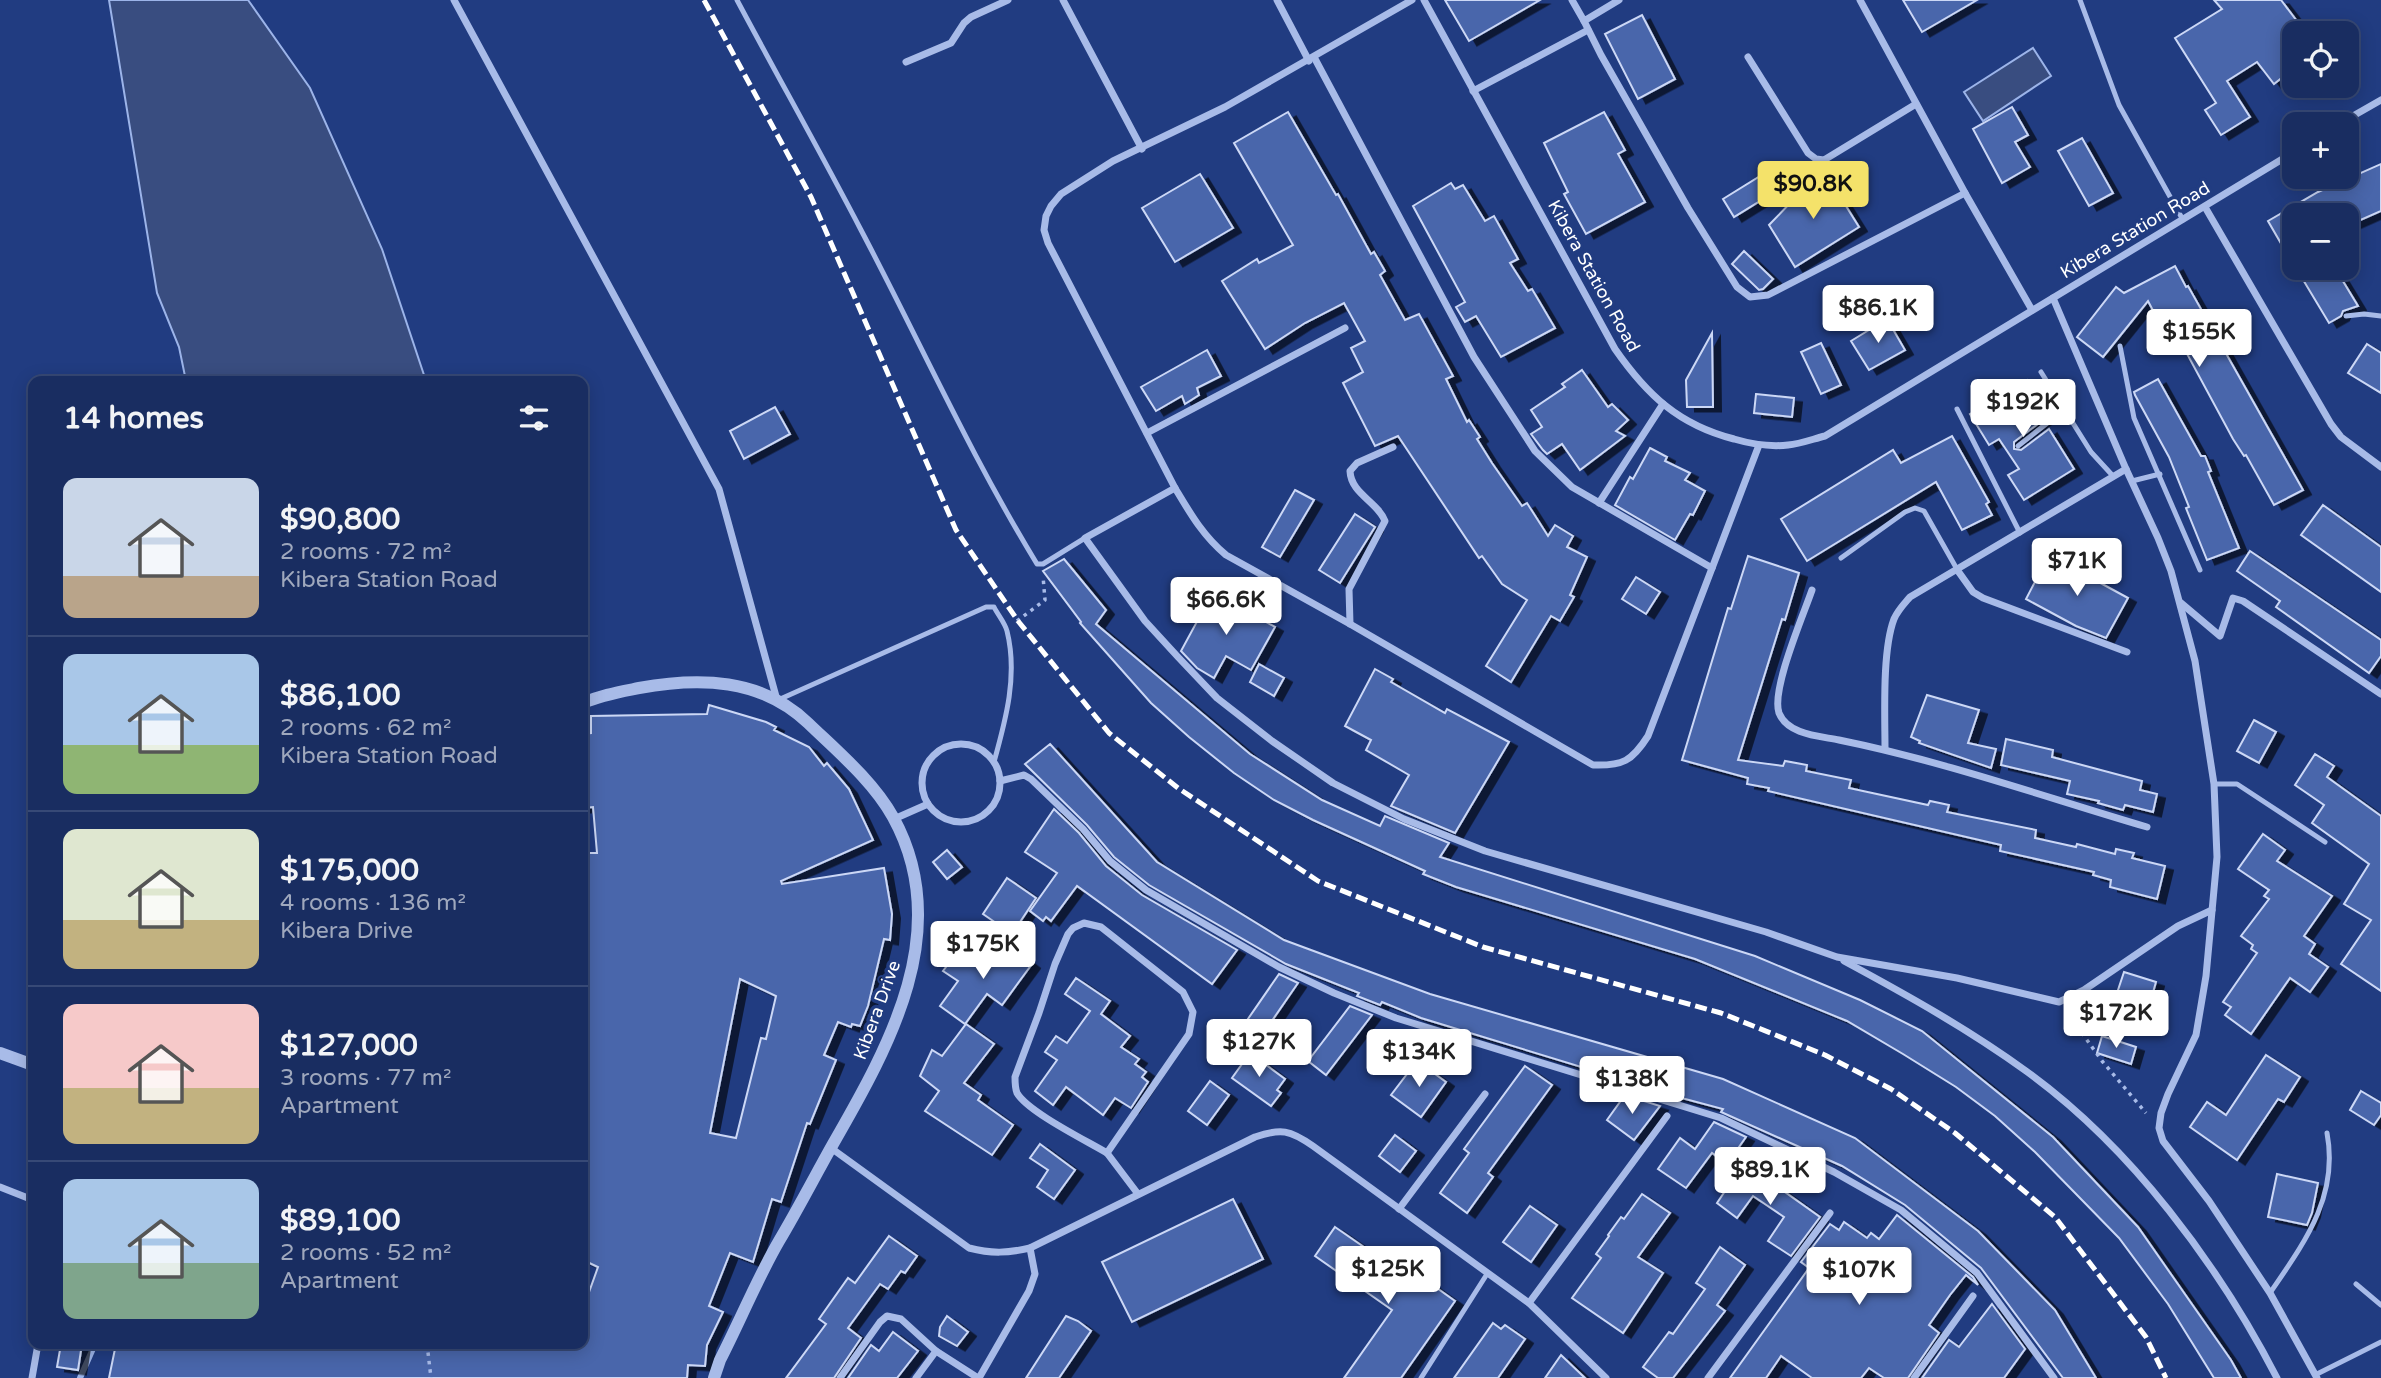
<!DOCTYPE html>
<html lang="en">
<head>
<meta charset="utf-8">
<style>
  body { margin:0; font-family:"Varela Round",sans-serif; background:#26396a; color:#f1f3f6; height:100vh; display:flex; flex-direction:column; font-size:26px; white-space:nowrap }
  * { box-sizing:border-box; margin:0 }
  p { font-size:23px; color:#9fa8bd }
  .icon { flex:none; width:38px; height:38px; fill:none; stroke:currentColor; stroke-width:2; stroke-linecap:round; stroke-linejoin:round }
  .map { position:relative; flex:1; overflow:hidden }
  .panel { position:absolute; left:28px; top:376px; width:560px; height:973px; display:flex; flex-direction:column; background:#192d61; border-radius:14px; box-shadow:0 4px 18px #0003,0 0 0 2px #374976 }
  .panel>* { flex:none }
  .fabs { position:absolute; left:2282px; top:21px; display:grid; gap:14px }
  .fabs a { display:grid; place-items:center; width:77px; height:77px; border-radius:14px; background:#192d61; box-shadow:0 4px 18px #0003,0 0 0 2px #374976; font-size:35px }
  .price { position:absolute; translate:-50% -60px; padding:0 16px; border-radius:7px; background:#fff; color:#222; font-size:23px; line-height:46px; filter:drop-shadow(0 2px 4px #0008) }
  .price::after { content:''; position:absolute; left:50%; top:42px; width:21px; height:16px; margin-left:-10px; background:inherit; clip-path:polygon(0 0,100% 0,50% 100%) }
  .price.active { background:#f4e26a; color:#111 }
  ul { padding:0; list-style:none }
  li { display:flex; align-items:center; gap:21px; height:175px; padding:0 35px }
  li+li { border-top:2px solid #374976 }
  li span { display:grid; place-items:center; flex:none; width:196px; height:140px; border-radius:14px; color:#555 }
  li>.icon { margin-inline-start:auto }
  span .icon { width:84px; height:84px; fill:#fffc; stroke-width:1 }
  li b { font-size:30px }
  h2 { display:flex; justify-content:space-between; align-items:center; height:84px; padding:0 35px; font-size:30px }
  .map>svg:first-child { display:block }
</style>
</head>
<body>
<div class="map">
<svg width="2381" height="1378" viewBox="0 0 2381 1378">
  <defs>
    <filter id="shadow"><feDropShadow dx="8" dy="4.5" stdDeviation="0" flood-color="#0009"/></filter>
  </defs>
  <rect width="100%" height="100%" fill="#213c81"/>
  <g fill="#394d80" stroke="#9cb4e9" stroke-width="2">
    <polygon points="109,0 248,0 310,88 382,249 426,381 186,381 179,347 157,293"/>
    <polygon points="2033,48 2051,76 1983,121 1964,92"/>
  </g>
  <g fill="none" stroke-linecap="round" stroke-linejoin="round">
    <polyline stroke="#9cb4e9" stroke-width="6" points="80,1378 95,1344"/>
  </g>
  <g fill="#4a66ab" stroke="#ccd8f6" stroke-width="2" fill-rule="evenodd" filter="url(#shadow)">
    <polygon points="1445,0 1540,0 1469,41"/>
    <polygon points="1903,0 1977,0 1922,32"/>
    <polygon points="2214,0 2281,0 2306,33 2294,33 2294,68 2274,84 2257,62 2227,81 2250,117 2221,135 2205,110 2216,103 2175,38 2222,9"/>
    <polygon points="1642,15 1675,79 1638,99 1605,34"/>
    <polygon points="2012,107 2028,135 2015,142 2030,167 2002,183 1973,129"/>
    <polygon points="1288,112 1336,195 1338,194 1371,254 1374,252 1385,271 1380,275 1405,320 1419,314 1453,376 1446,379 1467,422 1469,420 1480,437 1477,439 1492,463 1522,506 1527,503 1548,536 1555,525 1573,536 1567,547 1587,557 1570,595 1574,597 1560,621 1551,616 1511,682 1486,666 1527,600 1502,584 1482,556 1479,558 1398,436 1375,446 1343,383 1363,372 1351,348 1365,341 1344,303 1305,323 1265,349 1222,281 1257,259 1259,263 1293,245 1234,143"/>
    <polygon points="1604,112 1625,150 1618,154 1645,202 1586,234 1564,194 1568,192 1544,143"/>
    <polygon points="2082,138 2113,193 2089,206 2058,151"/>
    <polygon points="2381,164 2381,211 2347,226 2347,215 2294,215 2294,266 2268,221 2318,192"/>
    <polygon points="1823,169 1859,227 1795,267 1769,225"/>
    <polygon points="1770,170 1781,188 1734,217 1723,199"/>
    <polygon points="1200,174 1233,228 1175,262 1142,208"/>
    <polygon points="1451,183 1455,189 1463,185 1485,221 1494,216 1518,259 1510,263 1528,291 1532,289 1555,328 1501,357 1476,316 1465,322 1456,307 1465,302 1413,206"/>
    <polygon points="1744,251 1773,279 1763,289 1759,290 1732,264"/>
    <polygon points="2175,266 2186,287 2188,286 2303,490 2274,505 2246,455 2244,456 2233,439 2178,337 2174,339 2171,333 2166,335 2148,301 2103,357 2077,337 2116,287 2124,293"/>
    <polygon points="2296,268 2335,268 2358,306 2343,311 2341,316 2329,323"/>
    <polygon points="1887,319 1905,350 1869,370 1851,341"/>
    <polygon points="1712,333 1713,407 1687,407 1686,380"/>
    <polygon points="1821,343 1841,385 1821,394 1801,352"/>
    <polygon points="2367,344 2381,353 2381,393 2348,373"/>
    <polygon points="1207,350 1221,376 1197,388 1199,395 1185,404 1182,396 1156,411 1141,387"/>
    <polygon points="1582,370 1608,407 1612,404 1628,420 1616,431 1625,436 1580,470 1562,444 1547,454 1543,450 1531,434 1542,427 1531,410 1565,387 1562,384"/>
    <polygon points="2158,379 2201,456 2205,456 2211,471 2208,472 2239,548 2207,560 2186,508 2189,507 2169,457 2135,395 2134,392"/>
    <polygon points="2027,380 2046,411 2040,415 2043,420 2014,442 2014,449 2021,450 2049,429 2074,469 2024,500 2008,475 2019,469 1999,439 1989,445 1970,414"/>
    <polygon points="1756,394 1794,398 1792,417 1754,413"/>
    <polygon points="775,407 790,434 744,459 730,431"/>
    <polygon points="1952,436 1989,502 1986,504 1992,515 1962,530 1936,482 1807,561 1781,519 1893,450 1901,463"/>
    <polygon points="1650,448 1667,457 1665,461 1690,473 1685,480 1705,491 1693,515 1690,514 1675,540 1615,505 1630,477 1633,479"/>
    <polygon points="1295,490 1314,500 1280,557 1262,547"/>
    <polygon points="2323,505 2381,547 2381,592 2301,535"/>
    <polygon points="1355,514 1375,527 1340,583 1319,570"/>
    <polygon points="2250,551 2381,640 2381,656 2369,673 2276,607 2280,601 2237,571"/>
    <polygon points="2049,555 2128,598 2106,638 2076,626 2026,599"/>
    <polygon points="1748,556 1799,573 1785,620 1782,619 1738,760 1783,766 1785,761 1807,765 1806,771 1851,780 1849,788 1928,805 1930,801 1949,805 1947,812 2036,830 2035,838 2076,847 2077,844 2115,854 2116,849 2134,853 2132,858 2165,866 2157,899 2110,887 2111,880 2093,875 2094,872 2000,851 2001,845 1768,791 1769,788 1747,784 1748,778 1682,760 1728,608 1731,609"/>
    <polygon points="1064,559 1106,610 1096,624 1250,754 1322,800 1380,826 1385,816 1449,843 1440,857 1755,956 1860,1000 1922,1031 2053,1137 2138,1227 2231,1360 2241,1378 2214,1378 2168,1304 2119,1238 2035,1152 1995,1116 1956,1087 1903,1054 1847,1021 1695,959 1456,887 1423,874 1425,871 1313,820 1274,800 1234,773 1189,737 1151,703 1080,623 1081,622 1043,571"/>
    <polygon points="1636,577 1660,592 1646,614 1622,599"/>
    <polygon points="1213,592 1275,627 1251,670 1226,656 1214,678 1197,668 1181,651"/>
    <polygon points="1259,664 1284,678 1274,696 1250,682"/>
    <polygon points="1375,669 1393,679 1391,682 1445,713 1447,709 1509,742 1455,833 1391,806 1409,775 1366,750 1371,740 1345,726"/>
    <polygon points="1927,695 1979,710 1968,743 1996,749 1991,768 1919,743 1920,741 1911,737"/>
    <path d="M 709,705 L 766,722 L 776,727 L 774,730 L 809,747 L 824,766 L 827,763 L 849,789 L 873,840 L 781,881 L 782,884 L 884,868 L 892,914 L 890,940 L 884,939 L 868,1006 L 860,1026 L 852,1024 L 851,1027 L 838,1022 L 824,1055 L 836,1060 L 810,1124 L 807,1123 L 781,1202 L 772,1199 L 753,1262 L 730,1253 L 709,1306 L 723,1312 L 707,1345 L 705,1366 L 688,1365 L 687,1378 L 109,1378 L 116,1344 L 583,1344 L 583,1309 L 598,1267 L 583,1260 L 583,853 L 597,853 L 593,807 L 583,808 L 583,734 L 591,733 L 591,716 L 707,714 ZM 740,979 L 776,996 L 766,1039 L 761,1038 L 736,1138 L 710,1133 Z"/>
    <polygon points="2254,720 2276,732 2259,763 2237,751"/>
    <polygon points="2006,739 2053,750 2052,757 2142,781 2140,790 2157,794 2153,812 2125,805 2123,810 2098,803 2099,801 2067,794 2070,781 2001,765"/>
    <polygon points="1050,744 1157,862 1284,940 1430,994 1723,1079 1855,1138 1978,1231 2055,1310 2096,1378 2063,1378 1981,1268 1905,1205 1842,1166 1721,1112 1723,1109 1633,1085 1634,1083 1421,1018 1382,1002 1380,1005 1357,996 1359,993 1286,964 1149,885 1114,857 1087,825 1025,764"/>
    <polygon points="2315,754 2334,766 2327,777 2381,816 2381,991 2341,964 2371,920 2344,904 2369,864 2312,823 2324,805 2295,785"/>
    <polygon points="1054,809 1079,833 1106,866 1142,895 1237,950 1212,984 1077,886 1051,921 1046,917 1043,921 1030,911 1057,873 1025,852"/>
    <polygon points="2263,834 2285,850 2277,861 2332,896 2304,936 2315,944 2309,954 2328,967 2310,992 2290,978 2251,1034 2225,1015 2231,1007 2223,1002 2257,953 2251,949 2253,945 2241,936 2269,899 2264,896 2269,890 2238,869"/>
    <polygon points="947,850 962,867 947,879 933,862"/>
    <polygon points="1007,878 1036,898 1012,934 983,914"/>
    <polygon points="1004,943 1032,964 1002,1005 987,994 965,1024 940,1006 958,981 943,971 959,950 985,970"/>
    <polygon points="2124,972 2156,982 2150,1003 2117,993"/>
    <polygon points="1279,974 1298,983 1258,1041 1241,1029"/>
    <polygon points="1076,978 1110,1001 1101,1014 1130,1036 1121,1047 1139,1059 1135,1064 1146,1072 1142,1077 1148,1082 1131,1108 1115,1098 1103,1115 1066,1087 1053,1105 1035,1091 1057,1060 1045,1052 1056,1036 1067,1043 1090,1011 1065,994"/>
    <polygon points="1350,1006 1372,1015 1326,1075 1308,1061"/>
    <polygon points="966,1024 994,1044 964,1083 981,1095 978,1100 1013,1125 992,1155 925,1111 939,1091 920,1076 932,1050 942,1056"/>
    <polygon points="2102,1036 2136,1047 2131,1064 2097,1053"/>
    <polygon points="1250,1053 1285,1079 1277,1090 1281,1093 1271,1106 1232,1078"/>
    <polygon points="2266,1055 2300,1077 2284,1102 2278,1099 2237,1160 2190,1127 2207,1102 2226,1115"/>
    <polygon points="1417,1061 1446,1082 1421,1117 1391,1095"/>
    <polygon points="1525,1066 1552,1085 1488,1173 1493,1177 1467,1213 1440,1193 1469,1153 1464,1149"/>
    <polygon points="1210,1081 1229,1095 1207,1125 1188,1111"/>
    <polygon points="2361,1091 2381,1103 2381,1115 2374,1125 2350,1110"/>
    <polygon points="1625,1095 1660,1106 1634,1140 1607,1120"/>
    <polygon points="1714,1122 1746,1137 1727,1164 1712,1153 1686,1188 1658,1169 1680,1138 1695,1149"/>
    <polygon points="1395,1135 1416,1151 1400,1172 1379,1156"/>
    <polygon points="1040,1144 1075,1170 1054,1199 1037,1187 1048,1170 1030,1158"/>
    <polygon points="1744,1163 1820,1217 1791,1256 1768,1241 1784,1217 1753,1196 1737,1218 1717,1203"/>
    <polygon points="2277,1174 2318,1183 2312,1213 2307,1225 2268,1217"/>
    <polygon points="1642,1194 1670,1213 1638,1257 1663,1273 1623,1333 1572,1298 1601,1258 1596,1254 1609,1236 1608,1235 1621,1217 1624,1219"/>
    <polygon points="1233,1199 1263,1259 1132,1322 1102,1262"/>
    <polygon points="1530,1206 1557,1225 1531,1262 1503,1242"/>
    <polygon points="1897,1215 1973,1277 1978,1285 1966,1275 1950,1295 1929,1325 1939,1333 1908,1378 1884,1378 1869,1368 1861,1378 1812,1378 1781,1356 1766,1378 1730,1378 1809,1268 1801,1262 1830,1224 1839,1230 1844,1222 1867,1238 1871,1233 1879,1239"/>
    <polygon points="1335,1227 1374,1254 1378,1250 1426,1284 1427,1281 1455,1301 1401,1378 1344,1378 1392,1310 1315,1256"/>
    <polygon points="889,1236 917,1256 905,1273 901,1271 888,1289 880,1284 848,1328 861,1338 834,1378 786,1378 826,1324 819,1319 848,1278 855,1283"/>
    <polygon points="1720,1247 1745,1265 1717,1305 1725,1311 1673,1378 1658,1378 1643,1367 1669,1332 1673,1334 1705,1289 1696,1283"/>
    <polygon points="1992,1304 2025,1349 2004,1378 1922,1378 1949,1340 1959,1347"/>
    <polygon points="947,1316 968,1332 957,1346 939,1336 940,1327"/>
    <polygon points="1066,1316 1078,1321 1091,1331 1059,1378 1026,1378"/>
    <polygon points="1493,1323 1501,1329 1505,1325 1525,1339 1498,1378 1454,1378"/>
    <polygon points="893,1332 918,1351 897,1378 848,1378 871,1345 879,1351"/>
    <polygon points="61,1344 82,1344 78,1370 57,1367"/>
    <polygon points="1561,1355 1585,1378 1545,1378"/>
  </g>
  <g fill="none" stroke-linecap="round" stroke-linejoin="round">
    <g stroke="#a8bbe8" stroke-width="3.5" stroke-dasharray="3.5 5" stroke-linecap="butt">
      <polyline points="1017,621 1045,600 1043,576"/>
      <polyline points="2067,1012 2102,1061 2146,1113"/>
      <polyline points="427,1344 431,1378"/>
    </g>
    <g stroke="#a8bbe8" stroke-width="5">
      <path d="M 737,0 C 778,77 821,153 861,230 C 920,342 971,456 1037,564 L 1043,564 L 1085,538"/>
      <polyline points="2080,0 2119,105 2183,220"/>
      <polyline points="2346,316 2364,314 2381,316"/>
      <polyline points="2120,346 2134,418 2200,570"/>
      <polyline points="2041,372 2091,452 2113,476"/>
      <polyline points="1957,409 2020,533"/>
      <polyline points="2018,446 2064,410"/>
      <polyline points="2132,481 2160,474"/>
      <polyline points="1841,558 1905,512 1915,508 1924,511 1958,571"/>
      <path d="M 778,700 L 986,607 L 994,607 C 998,615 1005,623 1007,631 C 1018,675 1006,719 994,762"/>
      <polyline points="2214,784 2237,784 2325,842"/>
      <polyline points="2356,1284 2381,1305"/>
      <path d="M 2270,1293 C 2304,1243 2339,1197 2327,1133"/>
      <polyline points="2315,1375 2381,1342"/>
      <polyline points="1421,1378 1487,1274"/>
    </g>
    <g stroke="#a8bbe8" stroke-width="7">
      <polyline points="454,0 719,489 777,700"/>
      <polyline points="1063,0 1142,149"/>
      <polyline points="1277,0 1309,61"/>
      <path d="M 1412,0 L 1225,107 L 1113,161 L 1061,194 L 1051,206 L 1046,216 L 1044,230 L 1048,243 L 1175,488 C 1190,513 1203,536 1226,555 L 1350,624 L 1593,765 C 1623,766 1632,761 1648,736 L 1759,445"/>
      <path d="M 1424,0 L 1615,349 C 1647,395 1679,425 1734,439 C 1751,444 1770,447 1788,445 C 1800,444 1813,439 1825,436 L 2294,152"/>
      <polyline points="1572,0 1584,21 1619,0"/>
      <polyline points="1860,0 1965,193 2032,310"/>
      <polyline points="1584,21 1601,55 1688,208 1737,287 1750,297 1768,295 1965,193"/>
      <polyline points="1314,57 1474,357 1535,451 1572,487 1712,568"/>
      <polyline points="1748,57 1808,153 1816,159 1824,160 1916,104"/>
      <polyline points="906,62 951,43 964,23 971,17 1008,0"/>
      <polyline points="1473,91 1588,30"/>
      <polyline points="2339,124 2381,100"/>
      <polyline points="2205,207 2331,424 2341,437 2381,467"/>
      <polyline points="2053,298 2126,469 2158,538 2171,571 2195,661 2214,784 2217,857 2206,976 2196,1035 2168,1094 2161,1113 2159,1128 2163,1141 2209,1201 2270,1293 2317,1378"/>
      <polyline points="1147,433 1345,328"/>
      <polyline points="1175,488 1085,538 1145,621 1178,657 1217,698 1272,741 1333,783 1404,819 1485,851 1766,932 1837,957 1957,978 2059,1002 2084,990 2178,926 2212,910"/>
      <polyline points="1599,503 1663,404"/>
      <polyline points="1958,571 1973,592 1983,598 2127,652"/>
      <path d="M 1812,590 C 1803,616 1771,690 1779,713 C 1788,735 1820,736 1839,740 C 1943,761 2045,797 2147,827"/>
      <polyline points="2181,603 2220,636 2233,598 2243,601 2381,694"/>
      <path d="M 1350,624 L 1349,589 L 1385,521 C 1377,501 1351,494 1350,471 L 1357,463 L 1393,447"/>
      <circle cx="961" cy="783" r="39"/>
      <path d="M 1885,749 C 1885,714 1882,651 1894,619 C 1898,610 1904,604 1910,597 L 2126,469"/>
      <polyline points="1000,781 1024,775 1031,779 1083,829 1110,861 1146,890 1279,967 1334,993 1396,1018 1721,1118 1834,1172 1901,1210 1977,1273 2054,1378"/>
      <polyline points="894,819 928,804"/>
      <path d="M 1084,923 L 1101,927 L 1183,992 L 1193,1012 L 1189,1034 L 1107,1153 C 1087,1141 1028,1112 1017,1093 C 1015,1088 1015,1082 1015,1077 L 1039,1013 L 1055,964 L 1068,934 L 1073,928 Z"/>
      <path d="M 1844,961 C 1907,995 1968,1029 2026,1071 C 2131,1147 2218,1264 2277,1378"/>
      <path d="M 831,1148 L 969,1248 C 992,1254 1008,1253 1030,1248 L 1255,1137 C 1281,1128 1290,1130 1313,1146 L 1529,1303 L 1606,1378"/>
      <polyline points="1107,1153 1138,1194"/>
      <polyline points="0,1187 33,1200"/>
      <polyline points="1399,1209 1485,1094"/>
      <polyline points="1529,1303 1667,1116"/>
      <polyline points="32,1378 38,1344"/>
      <polyline points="840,1378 880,1322 887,1316 901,1319 936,1351"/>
      <polyline points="916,1378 936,1351 978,1378"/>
      <polyline points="979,1378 1029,1291 1035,1274 1030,1248"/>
      <polyline points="1708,1378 1830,1213"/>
      <polyline points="1914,1378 1973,1296"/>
    </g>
    <g stroke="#a8bbe8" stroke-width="12">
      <path d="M 583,703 C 601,695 619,692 639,688 C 699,677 761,678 808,723 C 837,751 873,781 893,817 C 955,929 890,1045 833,1144 C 815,1176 798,1209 779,1241 C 757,1279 740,1321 720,1360 L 714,1378"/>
      <polyline points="0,1053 33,1065"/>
    </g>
    <polyline stroke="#fff" stroke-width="5" stroke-dasharray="12 5" stroke-linecap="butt" points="704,0 811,197 956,530 1018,621 1109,733 1178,788 1318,881 1483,947 1721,1013 1825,1055 1891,1089 1955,1133 2055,1217 2146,1337 2166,1378"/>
  </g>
  <g text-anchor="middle" stroke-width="7" stroke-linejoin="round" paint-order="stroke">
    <g font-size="18" fill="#fff" stroke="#213c81">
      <text transform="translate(2135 230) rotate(-31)" y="6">Kibera Station Road</text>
      <text transform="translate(1594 276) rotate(61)" y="6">Kibera Station Road</text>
      <text transform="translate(877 1010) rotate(-70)" y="6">Kibera Drive</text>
    </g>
  </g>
</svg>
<div class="fabs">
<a><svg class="icon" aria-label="locate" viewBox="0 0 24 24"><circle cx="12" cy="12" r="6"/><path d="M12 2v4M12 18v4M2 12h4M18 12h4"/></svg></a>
<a>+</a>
<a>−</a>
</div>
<b class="price active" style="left:1813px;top:221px">$90.8K</b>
<b class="price" style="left:1878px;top:345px">$86.1K</b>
<b class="price" style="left:2199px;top:369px">$155K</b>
<b class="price" style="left:2023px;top:439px">$192K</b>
<b class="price" style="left:2077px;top:598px">$71K</b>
<b class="price" style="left:1226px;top:637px">$66.6K</b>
<b class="price" style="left:983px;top:981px">$175K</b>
<b class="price" style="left:2116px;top:1050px">$172K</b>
<b class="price" style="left:1259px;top:1079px">$127K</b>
<b class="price" style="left:1419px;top:1089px">$134K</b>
<b class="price" style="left:1632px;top:1116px">$138K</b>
<b class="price" style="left:1770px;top:1207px">$89.1K</b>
<b class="price" style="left:1388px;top:1306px">$125K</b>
<b class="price" style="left:1859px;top:1307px">$107K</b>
<section class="panel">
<h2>14 homes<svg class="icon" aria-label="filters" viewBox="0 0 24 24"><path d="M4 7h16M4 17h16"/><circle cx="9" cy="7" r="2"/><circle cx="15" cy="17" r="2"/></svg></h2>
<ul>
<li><span style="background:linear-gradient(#c9d6e8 70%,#b9a48a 0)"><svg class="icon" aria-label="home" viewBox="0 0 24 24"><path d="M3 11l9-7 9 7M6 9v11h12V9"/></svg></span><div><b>$90,800</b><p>2 rooms · 72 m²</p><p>Kibera Station Road</p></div></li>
<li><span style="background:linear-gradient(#a9c7e8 65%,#8fb573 0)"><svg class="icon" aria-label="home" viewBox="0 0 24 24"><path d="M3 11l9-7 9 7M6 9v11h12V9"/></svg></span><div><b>$86,100</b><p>2 rooms · 62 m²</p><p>Kibera Station Road</p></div></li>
<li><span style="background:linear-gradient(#dfe7d0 65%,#c2b280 0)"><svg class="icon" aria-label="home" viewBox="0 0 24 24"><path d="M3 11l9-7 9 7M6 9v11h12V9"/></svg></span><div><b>$175,000</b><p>4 rooms · 136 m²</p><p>Kibera Drive</p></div></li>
<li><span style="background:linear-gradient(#f6c9c9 60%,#c2b280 0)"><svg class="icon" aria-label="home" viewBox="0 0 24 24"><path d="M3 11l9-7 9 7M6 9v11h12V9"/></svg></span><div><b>$127,000</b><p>3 rooms · 77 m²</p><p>Apartment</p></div></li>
<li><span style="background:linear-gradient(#a9c7e8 60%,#7fa58c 0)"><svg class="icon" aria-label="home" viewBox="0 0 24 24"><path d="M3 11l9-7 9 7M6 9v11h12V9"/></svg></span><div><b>$89,100</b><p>2 rooms · 52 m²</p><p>Apartment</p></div></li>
</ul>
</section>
</div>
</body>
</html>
